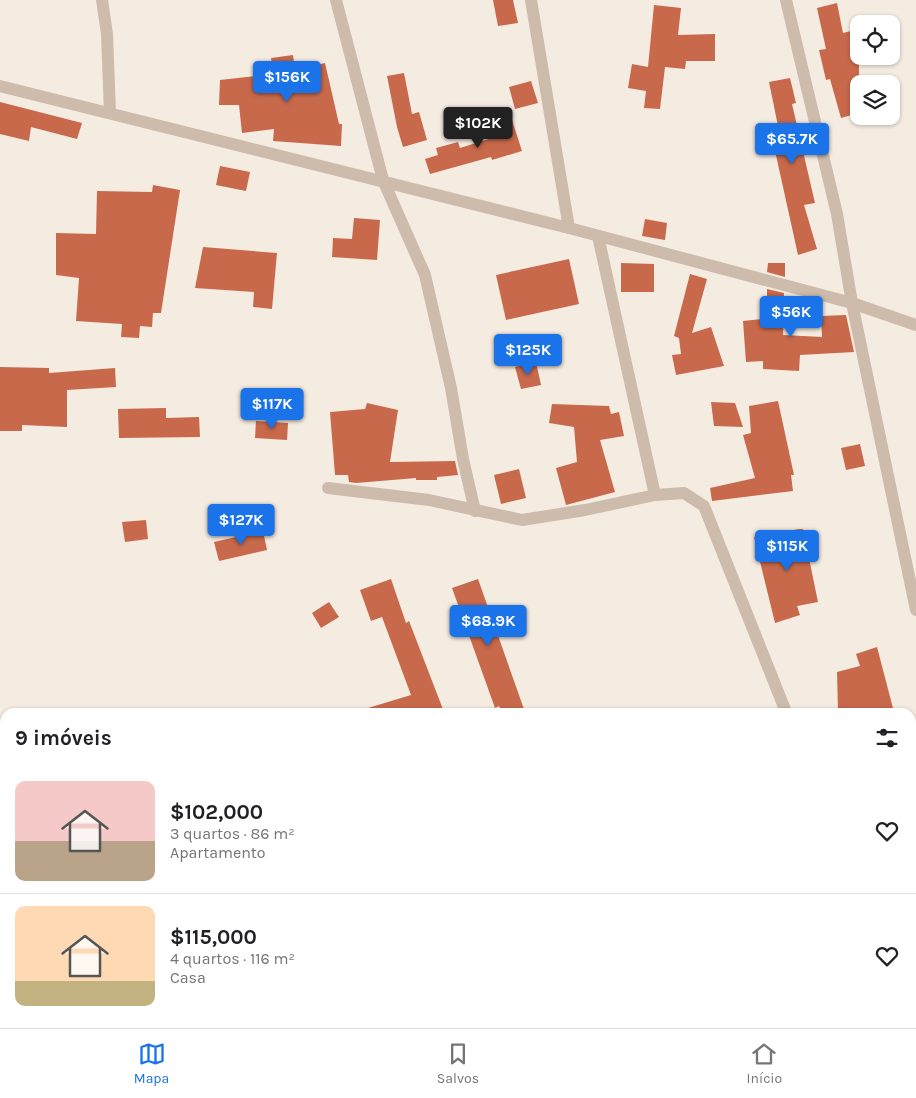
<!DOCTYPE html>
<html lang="pt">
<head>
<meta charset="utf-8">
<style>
  body { margin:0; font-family:Karla,sans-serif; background:#f6f6f6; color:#202124; height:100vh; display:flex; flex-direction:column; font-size:19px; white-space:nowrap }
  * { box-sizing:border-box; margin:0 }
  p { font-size:16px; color:#757577 }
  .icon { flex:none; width:28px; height:28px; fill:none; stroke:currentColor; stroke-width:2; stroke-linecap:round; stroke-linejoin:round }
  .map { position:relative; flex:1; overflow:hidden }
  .panel { position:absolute; left:0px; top:708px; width:916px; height:321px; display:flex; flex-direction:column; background:#fff; border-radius:15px 15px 0 0; box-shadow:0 1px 4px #0004 }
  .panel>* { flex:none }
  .tools { position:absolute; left:850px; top:15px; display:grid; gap:10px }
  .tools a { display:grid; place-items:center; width:50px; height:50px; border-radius:10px; background:#fff; box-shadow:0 1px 4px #0004; font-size:25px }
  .price { position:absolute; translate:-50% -42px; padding:0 11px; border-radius:5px; background:#1a73e8; color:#fff; font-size:16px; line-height:32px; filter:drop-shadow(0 1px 2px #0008) }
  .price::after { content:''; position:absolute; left:50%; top:30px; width:15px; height:11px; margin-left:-8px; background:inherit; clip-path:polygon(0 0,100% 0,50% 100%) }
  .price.selected { background:#222; color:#fff }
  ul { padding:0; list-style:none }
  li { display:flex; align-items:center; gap:15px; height:125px; padding:0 15px }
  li+li { border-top:1px solid #e0e0e0 }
  li span { display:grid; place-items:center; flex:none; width:140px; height:100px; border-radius:10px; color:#555 }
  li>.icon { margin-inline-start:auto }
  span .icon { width:60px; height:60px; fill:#fffc; stroke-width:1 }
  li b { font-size:21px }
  h2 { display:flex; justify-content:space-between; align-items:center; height:60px; padding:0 15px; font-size:21px }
  .tab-bar { display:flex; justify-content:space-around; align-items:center; height:70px; border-top:1px solid #e0e0e0; background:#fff; font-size:14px; color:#757577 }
  .tab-bar a { display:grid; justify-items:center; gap:2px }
  .tab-bar .selected { color:#1a73e8 }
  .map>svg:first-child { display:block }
</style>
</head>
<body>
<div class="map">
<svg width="916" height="1028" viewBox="0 0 916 1028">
  <rect width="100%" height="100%" fill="#f4ebe1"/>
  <g fill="#c8694b">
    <polygon points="493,0 513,0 518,23 498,26"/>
    <polygon points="837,3 843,33 859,29 859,113 841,118 830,79 826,80 819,50 826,49 817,8"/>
    <polygon points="654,5 681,8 678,35 715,34 715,61 686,61 685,69 665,67 660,109 644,108 646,91 628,88 632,64 648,67"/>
    <polygon points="293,55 295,70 325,63 339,124 342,124 341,146 273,141 274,129 242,133 239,105 219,105 220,80 273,74 271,58"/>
    <polygon points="404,73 412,114 419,112 427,140 403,147 397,127 387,76"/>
    <polygon points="790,78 796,103 792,104 815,203 804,205 817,249 798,255 770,128 778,126 769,82"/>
    <polygon points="531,81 538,103 515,109 509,87"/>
    <polygon points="0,102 82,123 77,139 31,127 29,141 0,134"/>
    <polygon points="511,117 522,151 492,160 491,157 430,174 425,159 438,155 436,148 458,142 460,148 495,137 490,124"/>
    <polygon points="220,166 250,172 246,191 216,185"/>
    <polygon points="153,185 180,190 161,313 153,313 152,327 140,326 139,338 121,337 122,324 76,321 79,278 56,275 56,233 96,234 97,191 152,192"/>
    <polygon points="354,218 380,220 377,260 332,257 333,238 352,239"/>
    <polygon points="645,219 667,223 665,240 642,236"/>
    <polygon points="203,247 277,253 272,309 253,307 254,292 195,288"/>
    <polygon points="569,259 579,304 506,320 496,275"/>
    <polygon points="621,263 654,264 654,292 621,292"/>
    <polygon points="768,263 785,263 785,277 767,272"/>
    <polygon points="690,274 707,279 692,333 711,327 724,366 676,375 672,355 681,354 679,338 674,336"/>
    <polygon points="767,289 784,293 783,335 822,337 821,316 846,315 854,352 800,355 799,371 763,369 763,361 746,362 743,321 762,319 763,299 767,299"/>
    <polygon points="536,362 541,385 521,389 515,367"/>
    <polygon points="0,367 49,368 49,373 115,368 116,387 67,390 67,427 22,425 22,431 0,431"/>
    <polygon points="778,401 794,475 791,475 793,491 712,501 710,488 755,478 743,435 751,433 749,406"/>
    <polygon points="711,402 735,403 743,427 714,426"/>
    <polygon points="367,403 398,410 390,462 455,461 458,475 437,477 437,480 416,480 416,478 356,483 349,482 348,475 335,475 330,412 365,409"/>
    <polygon points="552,404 609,406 611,414 619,412 624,436 600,440 615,492 566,505 556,468 577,462 574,427 549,423"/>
    <polygon points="166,408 166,418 199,417 200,437 119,438 118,409"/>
    <polygon points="256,421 288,423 287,440 255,438"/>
    <polygon points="860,444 865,466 846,470 841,448"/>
    <polygon points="519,469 526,498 501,504 494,475"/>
    <polygon points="146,520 148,539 125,542 122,522"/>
    <polygon points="799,529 803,529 818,602 797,606 800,615 775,623 754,537"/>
    <polygon points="263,531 267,550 219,561 214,542"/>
    <polygon points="391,579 406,623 409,621 444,712 369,712 368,708 411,695 382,617 371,621 360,590"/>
    <polygon points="478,579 525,712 501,712 499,706 495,708 452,588"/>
    <polygon points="329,602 339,617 321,628 312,613"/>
    <polygon points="877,647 894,712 838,712 837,672 860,666 856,654"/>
  </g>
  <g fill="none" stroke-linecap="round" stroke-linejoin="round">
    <g stroke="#cdbbac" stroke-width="12">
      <polyline points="102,0 107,34 110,113"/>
      <polyline points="336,0 383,180 425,275 451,388 463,459 475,511"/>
      <polyline points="531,0 569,228"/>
      <polyline points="786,0 837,214 852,303 916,610"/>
      <polyline points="0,86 569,228 852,303 916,325"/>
      <polyline points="598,236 655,495"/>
      <polyline points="328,488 429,500 522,520 585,510 655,495 684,493 704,506 786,712"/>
      <polyline points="0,773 5,779"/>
      <polyline points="0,1000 5,1016"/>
      <polyline points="911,1018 915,1028"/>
      <polyline points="176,1024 178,1028"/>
      <polyline points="384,1024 386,1028"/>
      <polyline points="469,1024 479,1028"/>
      <polyline points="519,1024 521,1028"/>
      <polyline points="717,1024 719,1028"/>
      <polyline points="325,1028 346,1024"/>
    </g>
  </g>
</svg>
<div class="tools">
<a><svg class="icon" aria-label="locate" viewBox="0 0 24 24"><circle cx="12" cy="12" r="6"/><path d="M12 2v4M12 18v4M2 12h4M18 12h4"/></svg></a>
<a><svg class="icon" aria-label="layers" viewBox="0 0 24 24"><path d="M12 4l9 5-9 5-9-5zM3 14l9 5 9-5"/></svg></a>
</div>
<b class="price" style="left:287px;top:103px">$156K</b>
<b class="price selected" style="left:478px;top:149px">$102K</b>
<b class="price" style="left:792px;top:165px">$65.7K</b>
<b class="price" style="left:791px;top:338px">$56K</b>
<b class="price" style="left:528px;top:376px">$125K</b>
<b class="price" style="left:272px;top:430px">$117K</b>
<b class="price" style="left:241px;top:546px">$127K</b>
<b class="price" style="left:787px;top:572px">$115K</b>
<b class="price" style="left:488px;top:647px">$68.9K</b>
<section class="panel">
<h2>9 imóveis<svg class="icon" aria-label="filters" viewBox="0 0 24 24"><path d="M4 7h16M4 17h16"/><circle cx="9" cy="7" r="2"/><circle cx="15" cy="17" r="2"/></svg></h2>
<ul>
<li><span style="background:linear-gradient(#f6c9c9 60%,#b9a48a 0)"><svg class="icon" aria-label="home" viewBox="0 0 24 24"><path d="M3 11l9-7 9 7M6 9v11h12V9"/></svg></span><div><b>$102,000</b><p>3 quartos · 86 m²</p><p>Apartamento</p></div><svg class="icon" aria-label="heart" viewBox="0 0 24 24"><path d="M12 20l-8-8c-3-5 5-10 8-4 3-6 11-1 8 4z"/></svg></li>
<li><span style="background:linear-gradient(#ffd9b3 75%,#c2b280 0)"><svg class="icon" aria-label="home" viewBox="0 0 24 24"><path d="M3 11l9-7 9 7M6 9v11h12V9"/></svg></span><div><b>$115,000</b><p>4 quartos · 116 m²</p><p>Casa</p></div><svg class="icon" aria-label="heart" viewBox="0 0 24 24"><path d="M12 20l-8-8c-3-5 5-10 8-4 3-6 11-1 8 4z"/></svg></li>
</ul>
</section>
</div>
<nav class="tab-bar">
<a class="selected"><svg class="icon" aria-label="map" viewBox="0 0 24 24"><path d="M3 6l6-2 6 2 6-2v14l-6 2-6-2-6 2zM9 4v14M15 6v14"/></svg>Mapa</a>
<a><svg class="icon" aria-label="saved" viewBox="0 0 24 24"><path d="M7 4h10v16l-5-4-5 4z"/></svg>Salvos</a>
<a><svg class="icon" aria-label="home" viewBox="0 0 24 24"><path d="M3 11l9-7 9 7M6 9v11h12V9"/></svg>Início</a>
</nav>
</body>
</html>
